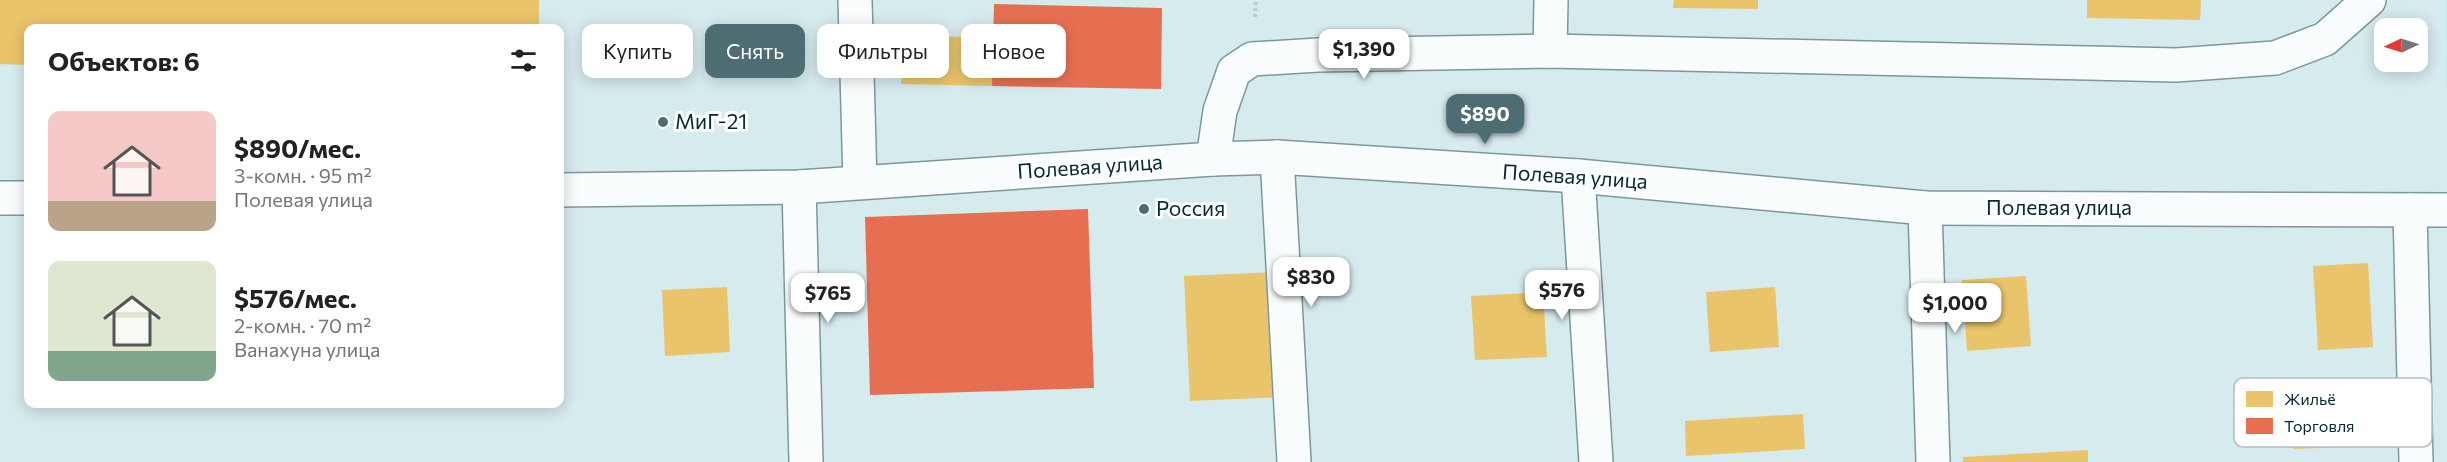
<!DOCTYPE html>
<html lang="ru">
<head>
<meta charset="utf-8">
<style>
  body { margin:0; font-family:Commissioner,sans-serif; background:#f6f6f6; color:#222; height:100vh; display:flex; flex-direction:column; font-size:22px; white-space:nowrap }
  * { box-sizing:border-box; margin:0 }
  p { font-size:20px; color:#767676 }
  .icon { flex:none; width:33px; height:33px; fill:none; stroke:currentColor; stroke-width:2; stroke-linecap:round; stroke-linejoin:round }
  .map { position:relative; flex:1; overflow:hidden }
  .drawer { position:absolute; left:24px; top:24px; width:540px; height:384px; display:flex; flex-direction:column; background:#fff; border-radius:12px; box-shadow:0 3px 15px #0003 }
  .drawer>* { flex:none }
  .guide { position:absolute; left:582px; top:24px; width:570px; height:54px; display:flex; gap:12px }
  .needle { width:39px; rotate:266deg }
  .controls { position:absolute; left:2374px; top:18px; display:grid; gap:12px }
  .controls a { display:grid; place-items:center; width:54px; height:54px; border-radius:12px; background:#fff; box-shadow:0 3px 15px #0003; font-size:30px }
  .price { position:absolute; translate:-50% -51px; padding:0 14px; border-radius:12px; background:#fff; color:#222; font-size:20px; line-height:39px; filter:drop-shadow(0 2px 3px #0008) }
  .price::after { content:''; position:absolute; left:50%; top:36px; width:18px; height:14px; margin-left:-9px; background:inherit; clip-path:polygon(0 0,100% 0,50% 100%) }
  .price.active { background:#4e6d72; color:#fff }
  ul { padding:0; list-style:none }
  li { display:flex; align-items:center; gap:18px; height:150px; padding:0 24px }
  li span { display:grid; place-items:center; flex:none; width:168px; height:120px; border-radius:12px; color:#555 }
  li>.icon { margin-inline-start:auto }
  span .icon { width:72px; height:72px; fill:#fffc; stroke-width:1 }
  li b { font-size:26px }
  h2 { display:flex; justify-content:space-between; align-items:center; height:72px; padding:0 24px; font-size:26px }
  .pill { padding:0 21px; border-radius:12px; background:#fff; box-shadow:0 3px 15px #0003; font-size:21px; line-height:54px }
  .pill.active { background:#4e6d72; color:#fff }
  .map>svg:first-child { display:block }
</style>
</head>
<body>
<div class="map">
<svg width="2447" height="462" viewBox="0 0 2447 462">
  <rect width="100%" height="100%" fill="#d6ebee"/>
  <polygon fill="#bfedf5" points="2446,0 2447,0 2447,87 2445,87"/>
  <g fill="#e9c46a">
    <polygon points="0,0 539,0 539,28 28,28 28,65 0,64"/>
    <polygon points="1674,0 1758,0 1758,9 1673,8"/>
    <polygon points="2087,0 2201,0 2200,20 2087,18"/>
    <polygon points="902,36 994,37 992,86 901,84"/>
    <polygon points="2368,263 2373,347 2318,350 2313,266"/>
    <polygon points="1275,272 1281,397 1190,401 1184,276"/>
    <polygon points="2026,276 2031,346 1967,351 1962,280"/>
    <polygon points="727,287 730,352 665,356 662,290"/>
    <polygon points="1775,287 1779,347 1710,352 1706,292"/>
    <polygon points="1543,292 1547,357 1475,360 1471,296"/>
    <polygon points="2368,391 2370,446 2294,449 2291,394"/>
    <polygon points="1803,414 1805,449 1686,456 1685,421"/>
    <polygon points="2088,450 2088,462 1963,462 1963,457"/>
  </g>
  <g fill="#e76f51">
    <polygon points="994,4 1162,8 1161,89 992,86"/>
    <polygon points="1088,209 1094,388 870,395 865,217"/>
  </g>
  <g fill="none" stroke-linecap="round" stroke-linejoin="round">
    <defs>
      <g id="minor">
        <polyline points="855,0 860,182"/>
        <polyline points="1550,51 1551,0"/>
        <polyline points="1277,157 1294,462"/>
        <polyline points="1213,159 1220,111 1234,71 1252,59 1318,55 1550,51 2176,65 2275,58 2325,39 2369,0"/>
        <polyline points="1578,176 1596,462"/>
        <polyline points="799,187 806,462"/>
        <polyline points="560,190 799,187 1213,159 1277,157 1578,176 1925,208 2447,210"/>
        <polyline points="0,198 28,198"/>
        <polyline points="1925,208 1933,462"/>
        <polyline points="2410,210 2416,462"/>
      </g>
    </defs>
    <use href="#minor" stroke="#7c989c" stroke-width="36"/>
    <polyline stroke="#c0cacb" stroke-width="4" stroke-dasharray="3 3" stroke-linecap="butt" points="1255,17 1256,0"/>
    <use href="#minor" stroke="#f9fcfc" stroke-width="33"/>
  </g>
  <g fill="#4e6d72" stroke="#fff" stroke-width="2">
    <circle cx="663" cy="122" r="6"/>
    <circle cx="1144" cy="209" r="6"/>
  </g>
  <g text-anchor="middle" stroke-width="6" stroke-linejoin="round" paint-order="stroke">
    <g font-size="21" fill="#04292f" stroke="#fff" text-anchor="start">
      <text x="675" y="129">МиГ-21</text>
      <text x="1156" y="216">Россия</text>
    </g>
    <g font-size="21" fill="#04292f" stroke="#fff">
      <text transform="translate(1090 167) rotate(-4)" y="7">Полевая улица</text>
      <text transform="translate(1575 177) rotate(4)" y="7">Полевая улица</text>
      <text x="2059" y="215">Полевая улица</text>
    </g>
  </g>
  <rect x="2234" y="378" width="198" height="69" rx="9" fill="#fff" stroke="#b4bfc1" stroke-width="1.5"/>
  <rect x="2246" y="391" width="27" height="16" fill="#e9c46a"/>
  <rect x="2246" y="418" width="27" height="16" fill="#e76f51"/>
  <g font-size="16" fill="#04292f">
    <text x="2284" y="405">Жильё</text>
    <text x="2284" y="432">Торговля</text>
  </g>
</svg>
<div class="controls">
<a><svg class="needle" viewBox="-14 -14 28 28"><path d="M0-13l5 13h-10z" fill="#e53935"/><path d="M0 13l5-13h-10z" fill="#767676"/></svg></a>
</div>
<b class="price" style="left:1364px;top:80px">$1,390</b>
<b class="price active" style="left:1485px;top:145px">$890</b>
<b class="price" style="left:1311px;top:308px">$830</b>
<b class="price" style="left:1562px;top:321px">$576</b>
<b class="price" style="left:828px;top:324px">$765</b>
<b class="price" style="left:1955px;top:334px">$1,000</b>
<div class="guide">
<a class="pill">Купить</a>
<a class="pill active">Снять</a>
<a class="pill">Фильтры</a>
<a class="pill">Новое</a>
</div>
<section class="drawer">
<h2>Объектов: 6<svg class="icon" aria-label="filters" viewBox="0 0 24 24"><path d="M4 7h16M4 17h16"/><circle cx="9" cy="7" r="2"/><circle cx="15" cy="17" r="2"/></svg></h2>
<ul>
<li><span style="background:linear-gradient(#f6c9c9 75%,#b9a48a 0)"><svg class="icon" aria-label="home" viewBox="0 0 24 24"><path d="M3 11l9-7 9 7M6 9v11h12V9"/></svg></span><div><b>$890/мес.</b><p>3-комн. · 95 m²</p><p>Полевая улица</p></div></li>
<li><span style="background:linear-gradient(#dfe7d0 75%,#7fa58c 0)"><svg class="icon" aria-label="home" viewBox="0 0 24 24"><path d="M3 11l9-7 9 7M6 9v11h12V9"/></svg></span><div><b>$576/мес.</b><p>2-комн. · 70 m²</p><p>Ванахуна улица</p></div></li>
</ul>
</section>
</div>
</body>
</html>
